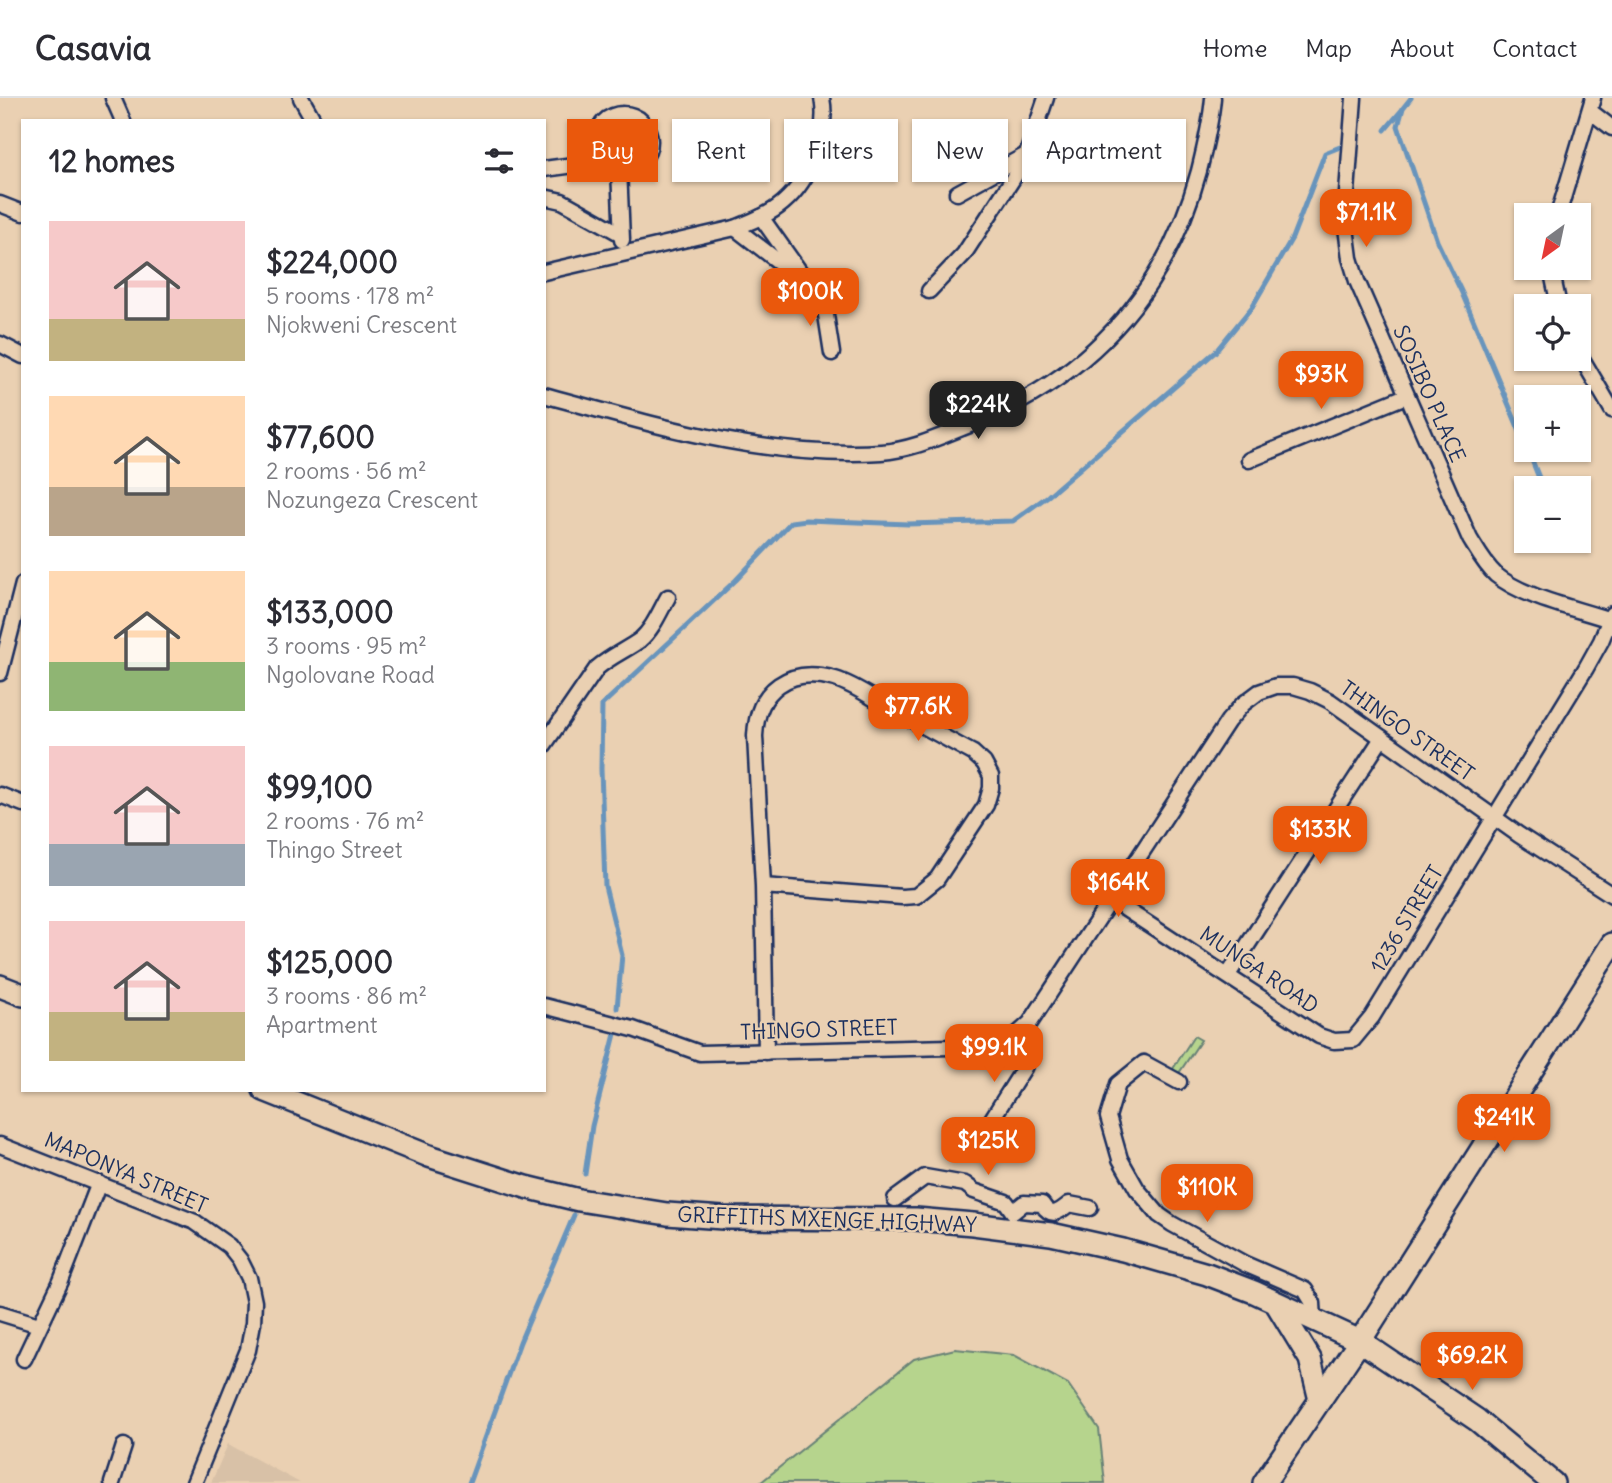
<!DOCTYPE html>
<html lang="en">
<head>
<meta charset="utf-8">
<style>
  body { margin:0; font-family:Delius,sans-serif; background:#f2f2f3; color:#2b2b33; height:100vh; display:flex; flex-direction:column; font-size:26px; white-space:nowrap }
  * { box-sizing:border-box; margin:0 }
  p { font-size:23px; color:#7c7c81 }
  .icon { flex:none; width:38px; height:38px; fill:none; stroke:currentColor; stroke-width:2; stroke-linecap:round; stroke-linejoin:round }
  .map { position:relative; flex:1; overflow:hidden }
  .sheet { position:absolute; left:21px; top:21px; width:525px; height:973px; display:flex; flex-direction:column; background:#fff; border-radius:0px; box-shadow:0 2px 5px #0004 }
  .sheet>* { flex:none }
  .hud { position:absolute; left:567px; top:21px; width:665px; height:63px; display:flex; gap:14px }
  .needle { width:46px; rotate:213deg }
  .buttons { position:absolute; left:1514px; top:105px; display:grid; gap:14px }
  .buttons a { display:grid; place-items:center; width:77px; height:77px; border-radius:0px; background:#fff; box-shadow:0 2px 5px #0004; font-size:35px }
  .price { position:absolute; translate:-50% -60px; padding:0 16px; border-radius:14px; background:#ea580c; color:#fff; font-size:23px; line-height:46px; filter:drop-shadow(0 2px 4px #0008) }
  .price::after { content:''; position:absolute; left:50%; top:42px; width:21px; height:16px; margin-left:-10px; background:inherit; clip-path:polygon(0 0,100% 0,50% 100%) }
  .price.current { background:#222; color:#fff }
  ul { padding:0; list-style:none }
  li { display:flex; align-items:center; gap:21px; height:175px; padding:0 28px }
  li span { display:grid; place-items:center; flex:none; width:196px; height:140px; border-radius:0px; color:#555 }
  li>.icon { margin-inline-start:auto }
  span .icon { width:84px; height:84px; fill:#fffc; stroke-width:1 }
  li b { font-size:30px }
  h2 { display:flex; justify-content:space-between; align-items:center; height:84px; padding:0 28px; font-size:30px }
  .tag { padding:0 24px; border-radius:0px; background:#fff; box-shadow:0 2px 5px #0004; font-size:24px; line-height:63px }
  .tag.current { background:#ea580c; color:#fff }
  header { display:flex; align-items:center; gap:42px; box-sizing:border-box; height:98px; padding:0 35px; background:#fff; border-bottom:2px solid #e1e1e2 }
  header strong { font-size:33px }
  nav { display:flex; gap:38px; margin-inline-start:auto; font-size:24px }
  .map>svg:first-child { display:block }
</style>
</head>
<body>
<header>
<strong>Casavia</strong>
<nav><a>Home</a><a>Map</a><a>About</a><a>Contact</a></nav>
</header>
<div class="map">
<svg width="1612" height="1385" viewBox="0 0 1612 1385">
  <rect width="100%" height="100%" fill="#ead0b2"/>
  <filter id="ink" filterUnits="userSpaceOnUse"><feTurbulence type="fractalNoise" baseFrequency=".0143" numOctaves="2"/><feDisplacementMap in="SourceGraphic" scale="14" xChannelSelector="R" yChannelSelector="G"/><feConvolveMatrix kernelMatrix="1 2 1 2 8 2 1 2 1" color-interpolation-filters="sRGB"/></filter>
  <g filter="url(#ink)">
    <polygon fill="#d8c1a7" points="228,1346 300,1385 211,1385"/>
    <g fill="#b6d48d" stroke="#688276" stroke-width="2">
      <polygon points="1194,938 1201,942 1175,981 1169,977"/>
      <polygon points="955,1251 1014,1257 1068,1286 1099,1331 1105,1385 760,1385 914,1261"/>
    </g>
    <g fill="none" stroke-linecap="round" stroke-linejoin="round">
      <g stroke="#6794bc" stroke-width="5">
        <polyline points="1411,0 1403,10 1398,28 1437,143 1462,195 1526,348"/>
        <polyline points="1385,32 1401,13"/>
        <polyline points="1528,352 1543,390"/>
        <polyline points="617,910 622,857 605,788 601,671 602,607 736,482 791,424 806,422 908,426 1013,423 1048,398 1216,253 1252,209 1292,140 1325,55 1340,49"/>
        <polyline points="585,1076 592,1028 615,936"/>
        <polyline points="469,1385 520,1244 574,1117"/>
      </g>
      <defs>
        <g id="street">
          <polyline points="113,0 123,23"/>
          <polyline points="301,0 314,23"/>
          <path d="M 1354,0 L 1345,122 L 1350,160 L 1357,183 L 1470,441 C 1478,454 1485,467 1496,477 C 1524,500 1575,510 1610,522"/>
          <polyline points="1590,13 1612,30"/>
          <circle cx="623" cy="43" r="27"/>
          <polyline points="619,70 622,142"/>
          <polyline points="544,71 604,63"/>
          <polyline points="957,95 1026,57"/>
          <polyline points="544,99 562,103 621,136"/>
          <polyline points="0,106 23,115"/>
          <polyline points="1558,117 1593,0"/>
          <polyline points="761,119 805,181"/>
          <polyline points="735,130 823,198 832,255"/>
          <polyline points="1551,170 1559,208"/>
          <path d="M 544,174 L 735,130 C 752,123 769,117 783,105 C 810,82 829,35 822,0"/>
          <polyline points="929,193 964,156 1014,79 1027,56 1046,0"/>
          <polyline points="0,246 23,258"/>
          <polyline points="1578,254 1612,312"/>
          <path d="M 544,297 C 655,327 765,361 881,354 C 910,352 937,340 962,330 C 1085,284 1165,199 1199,73 C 1205,49 1211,24 1213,0"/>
          <polyline points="1249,362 1406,298"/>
          <polyline points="0,575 23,486"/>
          <path d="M 544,647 L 597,570 C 611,558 626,552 640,542 C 653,531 660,513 668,499"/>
          <polyline points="0,697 23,706"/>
          <path d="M 763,788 L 902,799 L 916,798 L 937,781 L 986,707 L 991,690 L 991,678 L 984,665 L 973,655 C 943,639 913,622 883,606 C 868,597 852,586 835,581 C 790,568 757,591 755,638 L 763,788 L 766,954"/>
          <polyline points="1110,801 1319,938 1334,943 1353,942 1372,919 1586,570 1601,543 1612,516"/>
          <polyline points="1228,877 1382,640"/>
          <polyline points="544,908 633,931 700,955 993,948 1013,940 1030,925 1228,623 1243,606 1259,594 1276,588 1293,588 1310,593 1330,603 1519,737 1612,797"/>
          <polyline points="1179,984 1144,965 1118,986 1108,1019 1120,1061 1137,1091 1159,1117 1172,1126 1245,1166 1305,1192 1313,1205 1314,1222"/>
          <polyline points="985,1032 1024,970 1031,954 994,948"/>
          <polyline points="0,1047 195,1124 229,1148 240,1162 249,1180 254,1204 253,1225 248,1252 194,1385"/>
          <path d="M 895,1101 L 925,1079 L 965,1086 L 974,1093 L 1006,1104 L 1013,1114 L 1024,1105 L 1042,1106 C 1051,1120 1058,1115 1069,1106 L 1090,1110"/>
          <polyline points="0,1215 39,1227"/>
          <polyline points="24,1261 61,1183 99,1085"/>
          <polyline points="112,1385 124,1348"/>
        </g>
        <g id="secondary">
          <polyline points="0,888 23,897"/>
          <polyline points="264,992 429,1058 526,1089 579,1102 667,1116 723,1120 916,1121 973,1126 1051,1136 1123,1152 1207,1176 1254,1194 1360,1243 1477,1322 1553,1385"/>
          <polyline points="1276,1205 1310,1261 1320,1302"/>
          <polyline points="1264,1385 1360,1243 1612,846"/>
        </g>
      </defs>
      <use href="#street" stroke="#1b2f5e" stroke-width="19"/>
      <use href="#secondary" stroke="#1b2f5e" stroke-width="26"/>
      <use href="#street" stroke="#ead0b2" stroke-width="14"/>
      <use href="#secondary" stroke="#ead0b2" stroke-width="21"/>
    </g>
  </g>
  <g text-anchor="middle" stroke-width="5" stroke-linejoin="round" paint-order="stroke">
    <g font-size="21" fill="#1b2f5e" stroke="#ead0b2">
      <text transform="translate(1429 296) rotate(66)" y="7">SOSIBO PLACE</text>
      <text transform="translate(1407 633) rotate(35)" y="7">THINGO STREET</text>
      <text transform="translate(1407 821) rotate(-59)" y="7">1236 STREET</text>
      <text transform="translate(1259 872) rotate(34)" y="7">MUNGA ROAD</text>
      <text transform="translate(819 932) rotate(-2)" y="7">THINGO STREET</text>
      <text transform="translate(126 1075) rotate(23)" y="7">MAPONYA STREET</text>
      <text transform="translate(827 1122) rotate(2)" y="7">GRIFFITHS MXENGE HIGHWAY</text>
    </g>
  </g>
</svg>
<div class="buttons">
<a><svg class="needle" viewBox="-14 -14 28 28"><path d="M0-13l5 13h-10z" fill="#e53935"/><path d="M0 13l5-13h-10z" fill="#7c7c81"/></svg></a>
<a><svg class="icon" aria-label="locate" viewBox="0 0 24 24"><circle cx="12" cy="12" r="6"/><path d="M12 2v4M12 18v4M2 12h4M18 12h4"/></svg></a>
<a>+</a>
<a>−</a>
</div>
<b class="price" style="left:1366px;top:151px">$71.1K</b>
<b class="price" style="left:810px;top:230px">$100K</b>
<b class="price" style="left:1321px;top:313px">$93K</b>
<b class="price current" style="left:978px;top:343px">$224K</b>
<b class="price" style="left:918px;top:645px">$77.6K</b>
<b class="price" style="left:1320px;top:768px">$133K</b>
<b class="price" style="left:1118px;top:821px">$164K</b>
<b class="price" style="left:994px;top:986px">$99.1K</b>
<b class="price" style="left:1504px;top:1056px">$241K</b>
<b class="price" style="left:988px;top:1079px">$125K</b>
<b class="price" style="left:1207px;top:1126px">$110K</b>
<b class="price" style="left:1472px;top:1294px">$69.2K</b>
<div class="hud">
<a class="tag current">Buy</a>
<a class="tag">Rent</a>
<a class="tag">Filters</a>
<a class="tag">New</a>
<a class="tag">Apartment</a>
</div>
<section class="sheet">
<h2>12 homes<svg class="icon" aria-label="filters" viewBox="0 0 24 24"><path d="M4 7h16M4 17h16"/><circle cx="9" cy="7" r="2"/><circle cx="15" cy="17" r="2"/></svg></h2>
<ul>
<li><span style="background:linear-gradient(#f6c9c9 70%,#c2b280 0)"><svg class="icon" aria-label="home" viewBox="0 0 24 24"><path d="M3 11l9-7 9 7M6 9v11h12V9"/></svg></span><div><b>$224,000</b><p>5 rooms · 178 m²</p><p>Njokweni Crescent</p></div></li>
<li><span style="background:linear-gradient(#ffd9b3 65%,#b9a48a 0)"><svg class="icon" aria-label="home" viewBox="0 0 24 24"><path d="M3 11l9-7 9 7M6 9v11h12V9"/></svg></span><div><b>$77,600</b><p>2 rooms · 56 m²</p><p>Nozungeza Crescent</p></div></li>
<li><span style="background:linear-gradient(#ffd9b3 65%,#8fb573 0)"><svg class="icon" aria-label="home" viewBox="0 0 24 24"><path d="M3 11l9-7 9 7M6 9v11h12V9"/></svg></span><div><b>$133,000</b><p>3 rooms · 95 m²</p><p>Ngolovane Road</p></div></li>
<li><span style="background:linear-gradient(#f6c9c9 70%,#9aa5b1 0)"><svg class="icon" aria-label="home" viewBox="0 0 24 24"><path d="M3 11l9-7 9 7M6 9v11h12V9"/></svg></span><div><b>$99,100</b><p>2 rooms · 76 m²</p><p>Thingo Street</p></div></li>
<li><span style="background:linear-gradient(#f6c9c9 65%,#c2b280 0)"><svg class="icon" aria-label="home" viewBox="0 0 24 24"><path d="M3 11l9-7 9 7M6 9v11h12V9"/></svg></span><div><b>$125,000</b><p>3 rooms · 86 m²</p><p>Apartment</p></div></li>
</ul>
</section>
</div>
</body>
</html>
